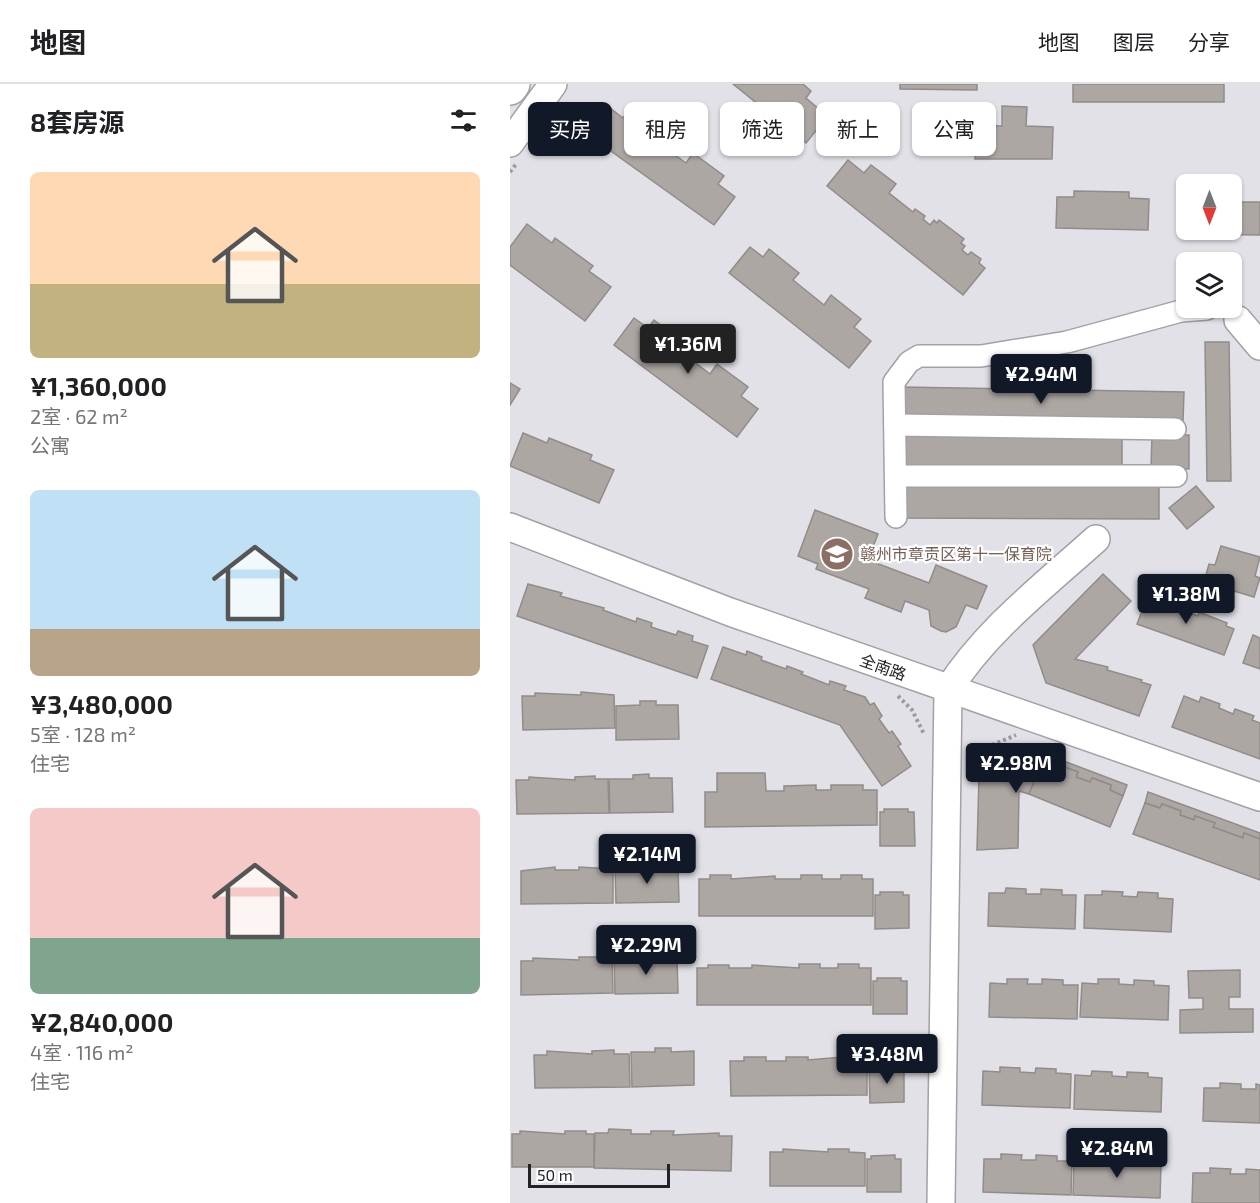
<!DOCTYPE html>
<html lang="zh">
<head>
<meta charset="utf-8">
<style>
  body { margin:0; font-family:"Exo 2","Noto Sans SC",sans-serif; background:#f2f2f2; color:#202124; height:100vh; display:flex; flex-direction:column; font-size:22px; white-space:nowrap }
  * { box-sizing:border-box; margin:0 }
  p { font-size:20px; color:#757577 }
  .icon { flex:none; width:33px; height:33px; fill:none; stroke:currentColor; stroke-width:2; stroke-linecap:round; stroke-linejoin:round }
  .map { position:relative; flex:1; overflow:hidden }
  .details { display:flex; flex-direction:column; background:#fff; width:510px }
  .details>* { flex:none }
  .hud { position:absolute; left:18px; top:18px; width:570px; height:54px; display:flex; gap:12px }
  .needle { width:39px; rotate:180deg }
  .tools { position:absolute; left:666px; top:90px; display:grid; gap:12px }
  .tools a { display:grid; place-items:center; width:66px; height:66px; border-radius:9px; background:#fff; box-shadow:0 2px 4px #0004; font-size:30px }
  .scale { position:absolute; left:18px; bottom:15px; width:142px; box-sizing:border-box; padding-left:6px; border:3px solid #232325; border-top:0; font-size:16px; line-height:21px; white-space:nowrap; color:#232325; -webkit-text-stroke:4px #fff; paint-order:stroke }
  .price { position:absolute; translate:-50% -51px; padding:0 14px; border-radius:6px; background:#111827; color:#fff; font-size:20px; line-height:39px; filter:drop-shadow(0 2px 3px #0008) }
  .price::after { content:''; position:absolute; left:50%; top:36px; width:18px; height:14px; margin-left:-9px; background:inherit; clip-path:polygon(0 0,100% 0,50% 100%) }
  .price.on { background:#222; color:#fff }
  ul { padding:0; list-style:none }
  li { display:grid; align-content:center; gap:12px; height:318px; padding:0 30px }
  li span { display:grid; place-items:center; height:186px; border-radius:9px; color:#555 }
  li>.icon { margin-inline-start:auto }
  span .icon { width:108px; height:108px; fill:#fffc; stroke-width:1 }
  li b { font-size:26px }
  h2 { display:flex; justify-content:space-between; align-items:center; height:72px; padding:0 30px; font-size:26px }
  .pill { padding:0 21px; border-radius:9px; background:#fff; box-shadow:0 2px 4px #0004; font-size:21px; line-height:54px }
  .pill.on { background:#111827; color:#fff }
  header { display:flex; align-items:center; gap:36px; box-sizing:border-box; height:84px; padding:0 30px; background:#fff; border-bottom:2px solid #e0e0e0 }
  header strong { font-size:28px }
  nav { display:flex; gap:33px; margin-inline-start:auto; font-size:21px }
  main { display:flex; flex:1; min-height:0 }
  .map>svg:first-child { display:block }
</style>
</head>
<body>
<header>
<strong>地图</strong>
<nav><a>地图</a><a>图层</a><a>分享</a></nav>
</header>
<main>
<section class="details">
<h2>8套房源<svg class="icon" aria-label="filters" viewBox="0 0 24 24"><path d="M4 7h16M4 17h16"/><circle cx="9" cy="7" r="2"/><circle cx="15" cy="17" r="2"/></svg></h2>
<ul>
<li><span style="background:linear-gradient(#ffd9b3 60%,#c2b280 0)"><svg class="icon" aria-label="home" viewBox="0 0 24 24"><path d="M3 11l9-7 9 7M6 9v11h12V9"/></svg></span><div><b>¥1,360,000</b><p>2室 · 62 m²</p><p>公寓</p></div></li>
<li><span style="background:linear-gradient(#bfe0f5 75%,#b9a48a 0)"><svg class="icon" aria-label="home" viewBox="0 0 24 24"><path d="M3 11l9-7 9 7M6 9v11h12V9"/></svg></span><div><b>¥3,480,000</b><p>5室 · 128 m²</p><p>住宅</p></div></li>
<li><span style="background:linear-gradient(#f6c9c9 70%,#7fa58c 0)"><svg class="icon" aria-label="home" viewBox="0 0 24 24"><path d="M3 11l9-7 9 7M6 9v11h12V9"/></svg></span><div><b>¥2,840,000</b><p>4室 · 116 m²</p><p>住宅</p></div></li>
</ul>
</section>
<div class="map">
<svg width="750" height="1119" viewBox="0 0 750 1119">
  <rect width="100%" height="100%" fill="#e1e1e7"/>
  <g fill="#ada7a4" stroke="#918c89" stroke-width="1.5">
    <polygon points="223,0 293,0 301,7 296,14 309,25 312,21 321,28 296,59"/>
    <polygon points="390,0 467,0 467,6 390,5"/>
    <rect x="563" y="0" width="151" height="18"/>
    <polygon points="492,22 517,23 516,42 543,43 542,75 465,75 466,41 492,42"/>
    <polygon points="100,24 113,34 119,26 150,48 145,56 176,79 183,69 214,92 208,100 225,113 204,141 80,52"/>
    <polygon points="338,76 354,89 361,81 386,100 379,109 403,128 405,125 415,132 413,135 420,141 424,136 427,139 429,136 454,155 451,159 455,162 452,166 458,171 461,168 471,175 469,179 475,184 453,211 317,102"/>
    <polygon points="706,98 731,98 731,118 750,118 750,151 680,150 680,146 722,146 722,100 706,100"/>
    <polygon points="564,107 619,108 619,114 639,115 638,146 546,144 547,113 564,113"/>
    <polygon points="17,140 42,159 45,154 83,182 79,187 101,203 75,237 0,181 0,163"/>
    <polygon points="240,163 253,173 259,165 289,189 283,196 314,221 321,211 351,235 344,243 361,257 339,284 219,189"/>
    <polygon points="124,234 138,244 144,236 174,259 169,266 200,290 207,280 238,303 231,312 248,325 227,353 104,261"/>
    <polygon points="695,258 719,258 721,397 697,397"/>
    <polygon points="0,299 10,305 0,321"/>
    <polygon points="391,303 674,308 673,338 391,334"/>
    <polygon points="13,349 37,359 39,354 82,371 80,376 104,386 89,419 0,382"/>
    <polygon points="390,351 612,352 612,384 390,383"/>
    <polygon points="642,351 679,351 679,385 641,384"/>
    <polygon points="391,402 649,403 649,435 391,434"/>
    <polygon points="686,402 704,423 677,445 659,424"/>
    <polygon points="305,426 368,450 358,476 419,499 426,481 477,502 467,525 456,521 446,543 436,548 431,547 421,542 419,526 395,517 391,528 355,514 359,505 306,485 308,480 288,472"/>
    <polygon points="711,462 750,473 745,492 750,494 744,513 694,498 699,480 705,481"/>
    <polygon points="593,490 621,517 565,575 598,583 597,586 632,596 631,598 641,601 629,632 536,599 523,561"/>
    <polygon points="18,500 52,509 50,512 94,524 93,526 126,538 127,534 142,539 141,543 166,551 168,547 183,552 182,557 198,562 187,594 7,532"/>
    <polygon points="649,513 676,524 675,527 688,532 689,528 717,539 716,542 724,545 714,571 627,540 637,514 647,518"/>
    <polygon points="743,551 750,554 750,585 733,579"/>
    <polygon points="213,563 236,571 237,567 252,573 251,576 276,585 277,582 293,588 291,590 319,601 320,597 336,602 334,606 355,613 360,621 364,619 372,632 369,635 379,649 382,647 391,660 388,662 401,682 372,702 330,641 201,595"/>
    <polygon points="71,608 104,611 105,644 13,646 12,612 25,612 25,609 71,611"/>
    <polygon points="674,612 689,618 691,613 710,620 709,624 723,630 725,625 744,632 742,636 750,639 750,675 662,643"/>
    <polygon points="130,617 146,617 146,621 168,621 169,655 106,656 106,622 130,621"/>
    <polygon points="509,660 617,701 613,712 600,706 601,701 582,694 580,698 566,693 568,688 549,681 547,685 532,679 519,710 509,707 508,764 467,766 469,691"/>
    <polygon points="532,679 547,685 549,681 568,688 566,693 580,698 582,694 601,701 600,706 613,712 600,743 519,710"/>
    <polygon points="207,689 255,689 256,707 274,707 274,702 306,701 306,706 321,706 321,701 353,701 353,706 367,706 367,741 195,743 195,708 207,708"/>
    <polygon points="139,690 139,694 162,694 163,728 100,729 99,695 123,695 123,691"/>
    <polygon points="85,692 85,695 98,695 99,729 7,730 6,696 19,696 19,693 65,696 65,693"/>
    <polygon points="638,708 750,749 750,755 734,749 733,754 703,743 705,739 685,732 684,736 670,731 671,727 652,720 650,724 635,719"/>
    <polygon points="635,719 650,724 652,720 671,727 670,731 684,736 685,732 705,739 703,743 733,754 734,749 750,755 750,796 623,750"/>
    <polygon points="374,725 398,725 398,728 404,728 405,762 370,762 370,728 374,728"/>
    <polygon points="145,780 145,785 168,784 169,818 106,819 105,785 129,785 129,781"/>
    <polygon points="45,783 45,786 69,786 69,783 103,785 103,819 11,820 11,787"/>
    <polygon points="200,791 221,791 221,795 265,792 265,795 291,795 291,791 312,791 312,795 331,795 331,791 352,791 352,795 363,795 363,832 189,832 189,795 200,795"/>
    <polygon points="496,804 516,805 516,810 531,810 531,805 552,806 552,811 566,811 565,845 478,842 479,809 495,809"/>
    <polygon points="592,807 613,808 612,812 627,813 628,808 648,809 648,814 663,815 661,848 574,844 575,811 592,811"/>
    <polygon points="370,808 393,808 393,811 399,811 399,844 365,845 365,811 370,811"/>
    <polygon points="145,871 145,875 167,875 168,909 105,910 104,876 129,876 129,872"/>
    <polygon points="69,873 90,873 90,876 102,876 103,909 11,911 11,877 23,877 23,874 69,876"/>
    <polygon points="289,880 310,880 310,884 328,884 328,880 349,880 349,884 361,884 361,921 187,921 187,884 198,884 198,881 219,881 219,884 242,884 242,881 289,884"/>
    <polygon points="730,886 730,913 719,913 719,925 743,925 743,948 670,949 670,926 693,925 693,914 679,914 678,887"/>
    <polygon points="367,894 391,894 391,897 397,897 397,930 363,930 363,897 367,897"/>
    <polygon points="497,895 518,895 517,900 532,900 532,895 553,896 553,901 568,901 567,935 479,933 480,899 497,900"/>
    <polygon points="588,895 609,895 609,900 624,901 624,896 644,897 644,901 659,902 658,936 570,933 572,899 588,900"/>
    <polygon points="145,964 161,964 161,968 184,967 184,1001 122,1003 121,968 145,968"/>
    <polygon points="104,966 104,970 119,970 120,1003 25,1004 24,971 37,971 37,967 82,970 82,967"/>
    <polygon points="344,972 344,976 357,976 357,1011 221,1012 220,977 234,977 234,973 256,973 256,977 276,977 276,973 298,973 298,976"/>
    <polygon points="364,982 388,982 388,985 394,985 394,1018 360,1019 359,985 364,985"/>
    <polygon points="490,983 510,984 510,988 525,989 526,984 546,985 546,989 561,990 560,1024 472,1021 473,987 490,988"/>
    <polygon points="582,987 602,988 602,992 617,993 617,988 638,989 638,993 652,994 651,1028 564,1025 565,991 581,992"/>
    <polygon points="710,999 731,1000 731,1005 746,1005 746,1000 750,1001 750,1039 693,1037 694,1004 710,1004"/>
    <polygon points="99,1045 121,1046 121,1050 141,1050 141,1047 164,1047 163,1051 209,1049 209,1052 222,1052 221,1087 84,1084 85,1049 98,1049"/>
    <polygon points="10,1047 55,1050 55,1047 76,1047 76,1050 84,1050 84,1083 2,1083 2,1050 10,1050"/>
    <polygon points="273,1065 318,1068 318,1065 339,1065 339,1068 355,1069 355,1102 260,1102 260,1068 273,1068"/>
    <polygon points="491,1070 512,1071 511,1076 526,1076 526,1071 547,1072 547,1077 562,1077 561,1111 473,1108 474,1075 491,1075"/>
    <polygon points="385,1071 385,1075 391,1075 391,1108 357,1108 357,1075 361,1075 361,1072"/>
    <polygon points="580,1074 601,1074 601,1079 616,1079 616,1075 637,1075 637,1080 651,1080 650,1114 563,1111 564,1078 580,1078"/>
    <polygon points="700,1084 721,1085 720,1090 736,1090 736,1085 750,1086 750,1119 682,1119 683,1089 700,1089"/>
  </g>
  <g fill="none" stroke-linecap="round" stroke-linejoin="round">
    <defs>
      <g id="minor">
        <polyline points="385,341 665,345"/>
        <polyline points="386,392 666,392"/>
        <polyline points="386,433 384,298 399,278 409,272 471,272 557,258 671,227 697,225"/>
      </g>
      <g id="tertiary">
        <polyline points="0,59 43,0"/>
        <polyline points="728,236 750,262"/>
        <polyline points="0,443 220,528 750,713"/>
        <path d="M 431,1119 L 438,606 C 476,546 534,502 586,455"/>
      </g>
      <polyline id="primary" points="0,4 3,0"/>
    </defs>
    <use href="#minor" stroke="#a2a1a7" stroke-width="24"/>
    <use href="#tertiary" stroke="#a2a1a7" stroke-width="30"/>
    <use href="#primary" stroke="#a2a1a7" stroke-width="36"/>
    <g stroke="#9c9ca0" stroke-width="4" stroke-dasharray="3 3" stroke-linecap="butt">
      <polyline points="0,88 7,79"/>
      <polyline points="388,612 402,626 414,650"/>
      <polyline points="461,680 468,667 506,651"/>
    </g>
    <use href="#minor" stroke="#fff" stroke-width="21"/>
    <use href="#tertiary" stroke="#fff" stroke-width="27"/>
    <use href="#primary" stroke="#fff" stroke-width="33"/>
  </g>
  <defs>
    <symbol id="school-disc" viewBox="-11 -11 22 22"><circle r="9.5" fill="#8d6e63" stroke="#fff"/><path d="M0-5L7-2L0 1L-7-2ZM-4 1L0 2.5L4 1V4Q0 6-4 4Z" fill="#fff"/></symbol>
  </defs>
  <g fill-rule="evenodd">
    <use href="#school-disc" x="308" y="451" width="38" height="38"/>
  </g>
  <g text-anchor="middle" stroke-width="4.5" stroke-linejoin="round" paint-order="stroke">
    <g font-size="16" fill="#785e54" stroke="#fff" text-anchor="start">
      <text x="350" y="476">赣州市章贡区第十一保育院</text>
    </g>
    <g font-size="16" fill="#232325" stroke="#fff">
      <text transform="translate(373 583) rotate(20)" y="6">全南路</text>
    </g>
  </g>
</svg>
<div class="tools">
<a><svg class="needle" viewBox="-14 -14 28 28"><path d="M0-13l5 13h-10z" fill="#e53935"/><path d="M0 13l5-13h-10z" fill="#757577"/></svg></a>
<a><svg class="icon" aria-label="layers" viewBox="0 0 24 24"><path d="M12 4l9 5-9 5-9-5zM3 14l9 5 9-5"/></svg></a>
</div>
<div class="scale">50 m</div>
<b class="price on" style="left:178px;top:291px">¥1.36M</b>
<b class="price" style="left:531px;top:321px">¥2.94M</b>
<b class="price" style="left:676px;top:541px">¥1.38M</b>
<b class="price" style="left:506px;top:710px">¥2.98M</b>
<b class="price" style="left:137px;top:801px">¥2.14M</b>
<b class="price" style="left:136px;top:892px">¥2.29M</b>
<b class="price" style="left:377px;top:1001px">¥3.48M</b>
<b class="price" style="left:607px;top:1095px">¥2.84M</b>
<div class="hud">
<a class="pill on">买房</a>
<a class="pill">租房</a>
<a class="pill">筛选</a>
<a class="pill">新上</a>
<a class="pill">公寓</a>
</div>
</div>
</main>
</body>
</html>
